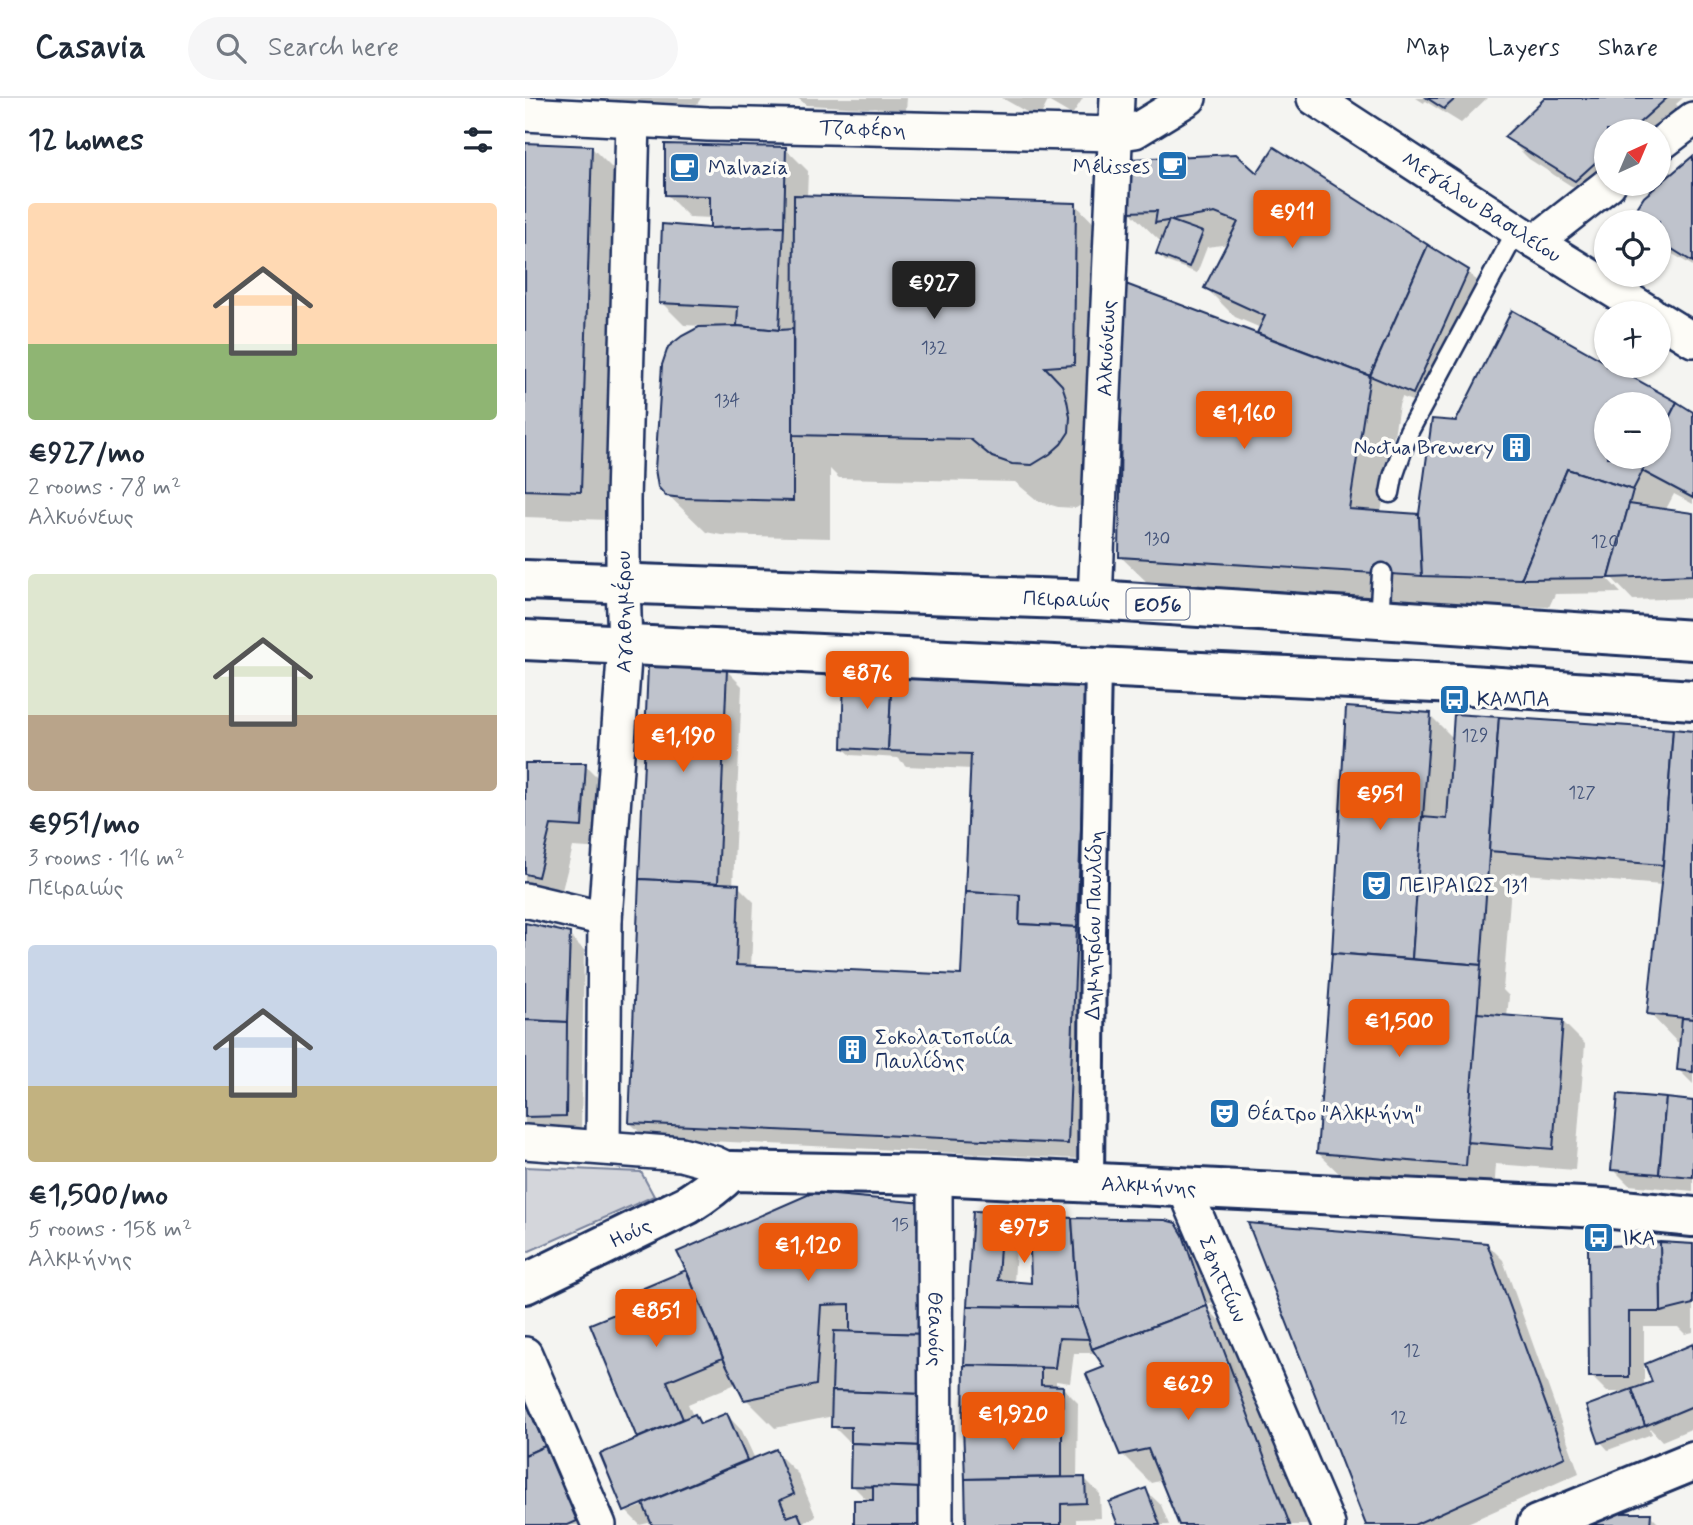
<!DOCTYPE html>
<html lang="en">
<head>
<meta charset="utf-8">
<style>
  body { margin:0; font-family:Mynerve,sans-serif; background:#f6f6f7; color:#1f2937; height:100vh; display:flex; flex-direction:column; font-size:26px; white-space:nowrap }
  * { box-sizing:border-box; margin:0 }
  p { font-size:23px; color:#747a83 }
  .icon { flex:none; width:38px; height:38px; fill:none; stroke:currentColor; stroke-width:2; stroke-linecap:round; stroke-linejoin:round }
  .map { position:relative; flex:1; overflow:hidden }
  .sheet { display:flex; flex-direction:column; background:#fff; width:525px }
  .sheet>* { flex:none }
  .needle { width:46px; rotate:44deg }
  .fabs { position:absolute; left:1069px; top:21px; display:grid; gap:14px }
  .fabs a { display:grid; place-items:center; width:77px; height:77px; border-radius:50%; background:#fff; box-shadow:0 2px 5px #0004; font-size:35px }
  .price { position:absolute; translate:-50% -60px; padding:0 16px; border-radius:7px; background:#ea580c; color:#fff; font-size:23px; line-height:46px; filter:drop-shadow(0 2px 4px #0008) }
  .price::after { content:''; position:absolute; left:50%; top:42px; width:21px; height:16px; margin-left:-10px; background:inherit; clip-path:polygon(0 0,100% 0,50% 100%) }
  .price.selected { background:#222; color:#fff }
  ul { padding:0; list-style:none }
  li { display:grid; align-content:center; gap:14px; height:371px; padding:0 28px }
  li span { display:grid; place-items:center; height:217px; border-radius:7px; color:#555 }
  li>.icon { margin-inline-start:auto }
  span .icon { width:126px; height:126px; fill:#fffc; stroke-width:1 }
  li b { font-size:30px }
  h2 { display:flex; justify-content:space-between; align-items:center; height:84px; padding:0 28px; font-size:30px }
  header { display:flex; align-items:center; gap:42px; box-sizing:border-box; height:98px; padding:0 35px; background:#fff; border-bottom:2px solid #e0e1e3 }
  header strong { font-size:33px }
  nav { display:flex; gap:38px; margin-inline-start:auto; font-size:24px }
  .search { width:490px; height:63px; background:#f6f6f7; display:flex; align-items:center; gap:18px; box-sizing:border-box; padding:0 24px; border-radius:38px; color:#747a83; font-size:26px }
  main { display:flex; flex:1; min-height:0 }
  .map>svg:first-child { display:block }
</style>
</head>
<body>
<header>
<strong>Casavia</strong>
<div class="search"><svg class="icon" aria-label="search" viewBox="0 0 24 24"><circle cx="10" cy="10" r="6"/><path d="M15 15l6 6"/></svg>Search here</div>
<nav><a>Map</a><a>Layers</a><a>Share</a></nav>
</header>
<main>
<section class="sheet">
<h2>12 homes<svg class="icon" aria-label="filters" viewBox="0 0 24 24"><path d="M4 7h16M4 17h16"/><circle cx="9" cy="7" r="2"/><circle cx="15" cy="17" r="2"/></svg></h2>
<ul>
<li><span style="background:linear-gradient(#ffd9b3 65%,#8fb573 0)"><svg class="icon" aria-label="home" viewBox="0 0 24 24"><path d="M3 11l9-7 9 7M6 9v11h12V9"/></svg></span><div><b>€927/mo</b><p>2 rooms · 78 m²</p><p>Αλκυόνεως</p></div></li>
<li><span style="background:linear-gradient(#dfe7d0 65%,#b9a48a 0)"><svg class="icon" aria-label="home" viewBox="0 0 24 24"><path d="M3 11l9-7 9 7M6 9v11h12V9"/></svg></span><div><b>€951/mo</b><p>3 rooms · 116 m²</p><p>Πειραιώς</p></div></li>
<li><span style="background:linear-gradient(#c9d6e8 65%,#c2b280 0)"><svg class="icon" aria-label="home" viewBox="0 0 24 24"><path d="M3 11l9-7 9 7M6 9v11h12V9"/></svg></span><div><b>€1,500/mo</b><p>5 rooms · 158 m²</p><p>Αλκμήνης</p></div></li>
</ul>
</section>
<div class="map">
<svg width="1168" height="1427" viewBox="0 0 1168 1427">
  <rect width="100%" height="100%" fill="#f4f4f1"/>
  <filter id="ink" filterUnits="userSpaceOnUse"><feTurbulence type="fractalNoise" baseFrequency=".0143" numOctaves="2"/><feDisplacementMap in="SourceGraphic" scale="14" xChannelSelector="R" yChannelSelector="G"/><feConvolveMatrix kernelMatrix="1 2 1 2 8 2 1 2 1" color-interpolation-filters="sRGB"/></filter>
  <g filter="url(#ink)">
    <polygon fill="#d4d6db" stroke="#78829c" stroke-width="2" points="0,1069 116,1074 129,1098 0,1155"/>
    <g fill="#0003" fill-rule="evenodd">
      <polygon points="6,0 176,0 172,6 102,3 101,10"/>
      <polygon points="273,0 382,0 381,12 281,7"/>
      <polygon points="477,0 558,0 547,17 523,3 514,21"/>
      <polygon points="891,0 962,0 936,25 900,3 899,5"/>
      <polygon points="1023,0 1158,0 1151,6 1165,22 1134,33 1082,33 1082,86 1073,105 1004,61 982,39"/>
      <polygon points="0,47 66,49 95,78 84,422 0,419"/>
      <polygon points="260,50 283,73 282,99 550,106 594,151 569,400 551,410 533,409 513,403 490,384 314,380 305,371 305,440 196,437 181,434 134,388 158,240 179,228 159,227 136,204 186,131 187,120 164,119 141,96"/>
      <polygon points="1168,61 1168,168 1134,148 1134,124 1105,124 1121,100"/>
      <path d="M 733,77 L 942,173 L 958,189 L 904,310 L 877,299 L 874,307 L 856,415 L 896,418 L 932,325 L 1083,268 L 1168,316 L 1168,406 L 1149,396 L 1140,413 L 1168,417 L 1168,500 L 1108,502 L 1085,478 L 1080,478 L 1096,495 L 1030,496 L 1024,509 L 927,506 L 625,487 L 596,459 L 736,230 L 710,219 L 681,190 L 704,146 L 682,149 L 672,175 L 640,163 L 633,156 L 638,142 L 634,142 L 605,114 ZM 1082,306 L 1134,306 L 1134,359 L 1082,359 Z"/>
      <polygon points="201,572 217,588 208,788 213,788 229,804 226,869 438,879 447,671 381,668 373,660 326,657 318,650 562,586 558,1061 121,1040 105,1025"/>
      <polygon points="905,617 929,641 1168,635 1168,986 1154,972 1156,944 1152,944 1124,915 1137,787 987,775 978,892 984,898 982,919 1037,923 1060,946 1050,1072 971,1066 969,1096 822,1083 793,1055 809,855"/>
      <polygon points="0,667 60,667 83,690 79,751 48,749 35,800 0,793"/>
      <polygon points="0,827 44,837 59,852 56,1033 0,1034"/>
      <polygon points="1168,1005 1168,1093 1104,1087 1088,1071"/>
      <polygon points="398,1106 427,1135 427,1264 414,1264 409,1427 330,1427 344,1404 327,1387 328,1344 324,1344 308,1328 308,1318 250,1330 221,1301 213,1285 163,1306 168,1318 170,1318 179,1327 202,1317 217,1333 230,1361 250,1353 273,1376 291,1419 279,1424 282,1427 128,1427 127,1424 115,1427 102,1414 121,1407 118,1404 116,1341 67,1227"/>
      <polygon points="477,1116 492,1132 489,1185 508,1187 650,1127 673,1150 702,1225 685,1208 691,1206 690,1203 683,1206 680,1204 682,1210 711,1239 782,1427 656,1427 638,1382 626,1385 597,1356 581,1270 572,1255 549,1255 545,1285 531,1283 531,1289 537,1289 553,1305 552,1381 559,1380 575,1396 576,1420 551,1421 551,1427 442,1427 440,1328"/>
      <polygon points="962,1146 978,1162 1054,1375 938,1427 843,1427"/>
      <polygon points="1168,1148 1168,1234 1160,1236 1153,1229 1119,1229 1119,1289 1130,1285 1168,1248 1168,1330 1137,1343 1124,1329 1127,1336 1083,1352 1076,1344 1063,1309 1103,1294 1082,1294 1066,1278 1065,1152"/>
      <polygon points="0,1276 61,1427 0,1427"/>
      <polygon points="620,1392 636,1407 644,1427 595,1427"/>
      <polygon points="1125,1417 1135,1427 1072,1427"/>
    </g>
    <g fill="#bfc3cc" stroke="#1b2f5e" stroke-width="2">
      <polygon points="902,0 931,0 919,11"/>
      <polygon points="1020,0 1142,0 1105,33 1082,33 1082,54 1050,83 979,39"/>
      <polygon points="0,45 67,48 56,394 0,392"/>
      <polygon points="140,46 261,49 259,128 185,130 185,98 140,97"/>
      <polygon points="749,49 903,147 845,278 732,235 740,218 679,190 713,124 690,115 630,125 632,113 603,114 605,61 711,56 732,75"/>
      <polygon points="1168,58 1168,164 1134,143 1134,124 1103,124 1119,99"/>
      <polygon points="269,97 551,105 549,267 520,269 537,287 542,302 545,319 544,334 536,346 525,356 507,367 487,366 467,359 445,341 268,337"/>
      <polygon points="644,122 678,134 664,169 631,156"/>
      <polygon points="137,126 185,130 259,128 254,232 212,228 213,209 134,205"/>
      <polygon points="903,147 944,172 888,296 845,278"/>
      <polygon points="598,185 845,278 824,411 894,416 897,478 594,459"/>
      <polygon points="987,212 1082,265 1082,268 1087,268 1152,304 1134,340 1134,306 1082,306 1082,359 1125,359 1108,392 1042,371 996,481 897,478 894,416 907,321 931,323"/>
      <polygon points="212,228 254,232 268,231 268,403 158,400 141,398 133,389 130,371 137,267 143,249 157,238 174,229"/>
      <polygon points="1152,304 1168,314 1168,400 1117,373 1125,359 1134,359 1134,340"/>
      <polygon points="1042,371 1108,392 1084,480 996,481"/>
      <polygon points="1104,406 1168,415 1168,477 1084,480"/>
      <polygon points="123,568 202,571 193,785 114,781"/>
      <polygon points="319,575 367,577 363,653 317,650"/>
      <polygon points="367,577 562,584 552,829 494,826 495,797 440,794 446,656 363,653"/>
      <polygon points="821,609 906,615 887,861 807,855"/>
      <polygon points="929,616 974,619 956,867 887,861 897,719 922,721"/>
      <polygon points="974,619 1148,631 1138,767 964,753"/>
      <polygon points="1148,631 1168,633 1168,921 1122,916 1138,767"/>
      <polygon points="0,665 61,665 57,729 26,727 13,779 0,776"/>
      <polygon points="114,781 214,786 211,867 436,877 440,794 495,797 494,826 552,829 543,1046 104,1025"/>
      <polygon points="0,825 45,835 42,924 0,922"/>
      <polygon points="807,855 956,867 941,1068 792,1055"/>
      <polygon points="952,915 1038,922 1028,1051 942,1044"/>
      <polygon points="1157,920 1168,921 1168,974 1152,972"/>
      <polygon points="0,922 42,924 41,1018 0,1019"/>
      <polygon points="1093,996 1141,1000 1134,1076 1086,1072"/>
      <polygon points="1141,1000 1168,1003 1168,1079 1134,1076"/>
      <polygon points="287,1095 399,1105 399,1236 325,1234 325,1206 296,1207 291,1287 219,1302 198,1260 161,1172 152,1154"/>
      <polygon points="448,1113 477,1114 473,1182 506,1185 504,1117 547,1120 553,1210 442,1208"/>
      <polygon points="547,1120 640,1122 651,1125 658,1137 682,1208 567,1251 553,1210"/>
      <polygon points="723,1125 962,1145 1040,1359 889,1427 841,1427"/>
      <polygon points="1135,1144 1168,1146 1168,1206 1136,1214"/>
      <polygon points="1135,1144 1136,1214 1104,1214 1104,1279 1064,1279 1063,1150"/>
      <polygon points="161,1172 198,1260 142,1283 158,1321 112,1340 65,1226 107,1209 102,1197"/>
      <polygon points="442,1208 553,1210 564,1241 534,1240 530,1270 439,1267"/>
      <polygon points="682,1208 765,1427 654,1427 623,1351 595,1357 561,1276 579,1269 567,1251"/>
      <polygon points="309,1233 399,1236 397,1296 307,1293"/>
      <polygon points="1168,1246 1168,1308 1120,1328 1107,1291 1127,1284 1120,1266"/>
      <polygon points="439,1267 516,1269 516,1287 538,1288 537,1329 438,1328"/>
      <polygon points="1107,1291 1120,1328 1074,1345 1061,1308"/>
      <polygon points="307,1293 397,1296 396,1348 326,1345 326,1329 306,1329"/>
      <polygon points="0,1302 20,1348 0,1357"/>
      <polygon points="202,1315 222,1362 99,1414 75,1356 170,1316 175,1326"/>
      <polygon points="438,1328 537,1329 537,1379 440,1381"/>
      <polygon points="326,1345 396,1348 395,1390 325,1388"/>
      <polygon points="20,1348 52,1423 43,1427 0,1427 0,1357"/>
      <polygon points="251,1351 269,1396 255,1402 262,1419 273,1415 278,1427 127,1427 118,1406"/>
      <polygon points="560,1379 561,1405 536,1406 536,1427 441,1427 440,1381"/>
      <polygon points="348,1388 395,1390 394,1427 329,1427 329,1402 348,1402"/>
      <polygon points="621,1390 635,1427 593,1427 584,1404"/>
      <polygon points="1072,1415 1126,1415 1125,1427 1062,1427 1070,1426"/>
    </g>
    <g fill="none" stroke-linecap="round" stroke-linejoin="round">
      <defs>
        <g id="service">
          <polyline points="865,395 868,379 884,333 992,132"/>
          <polyline points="854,521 857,475"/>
        </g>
        <g id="pedestrian">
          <path id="s1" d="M 566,1084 L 568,837 L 573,569"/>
        </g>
        <g id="minor">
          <path id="s2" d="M 789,0 L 1010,144 L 1125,215"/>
          <path id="s3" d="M 0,16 L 183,26 L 590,36 L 610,33 L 664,0"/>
          <polyline points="1134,47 1168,21"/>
          <polyline points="1010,144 1084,86"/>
          <polyline points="1134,221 1168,242"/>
          <path id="s4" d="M 570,502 L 592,0"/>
          <polyline points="0,802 80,821"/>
          <polyline points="0,1044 156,1056 189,1065 206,1073"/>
          <path id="s5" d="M 78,1049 L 80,821 L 100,547 L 98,486 L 98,402 L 108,23"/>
          <path id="s6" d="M 410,1077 L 411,1427"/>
          <path id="s7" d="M 659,1089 L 803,1427"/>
          <polyline points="0,1256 74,1427"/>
        </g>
        <g id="tertiary">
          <path id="s8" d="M 0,1186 L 162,1107 C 178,1097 192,1087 206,1073 L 410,1077 L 1078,1110 L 1168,1119"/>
          <polyline points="1012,1427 1168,1363"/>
        </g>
        <g id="primary">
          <path id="s9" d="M 0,482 L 570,502 L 1168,542"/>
          <polyline points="0,542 931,586 1168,602"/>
        </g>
      </defs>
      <use href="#service" stroke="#1b2f5e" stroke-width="23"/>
      <use href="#pedestrian" stroke="#1b2f5e" stroke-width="30"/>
      <use href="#minor" stroke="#1b2f5e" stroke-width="38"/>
      <use href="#tertiary" stroke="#1b2f5e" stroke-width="44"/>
      <use href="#primary" stroke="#1b2f5e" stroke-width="44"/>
      <use href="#service" stroke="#fdfcf7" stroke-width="18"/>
      <use href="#pedestrian" stroke="#fdfcf7" stroke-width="24"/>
      <use href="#minor" stroke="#fdfcf7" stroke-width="33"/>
      <use href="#tertiary" stroke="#fdfcf7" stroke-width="38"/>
      <use href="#primary" stroke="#fdfcf7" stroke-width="38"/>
    </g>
  </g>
  <defs>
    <symbol id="cafe-square" viewBox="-11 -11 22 22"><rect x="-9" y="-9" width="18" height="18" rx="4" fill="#1f6fb2" stroke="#fdfcf7"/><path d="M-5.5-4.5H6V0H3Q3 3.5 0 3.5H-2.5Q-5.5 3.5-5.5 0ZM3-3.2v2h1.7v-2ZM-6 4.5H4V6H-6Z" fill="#fff"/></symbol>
    <symbol id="building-square" viewBox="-11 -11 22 22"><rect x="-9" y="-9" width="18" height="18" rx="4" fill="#1f6fb2" stroke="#fdfcf7"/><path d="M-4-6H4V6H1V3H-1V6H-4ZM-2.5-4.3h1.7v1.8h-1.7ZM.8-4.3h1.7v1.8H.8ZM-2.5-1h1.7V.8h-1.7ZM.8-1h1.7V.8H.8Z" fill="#fff"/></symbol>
    <symbol id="bus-square" viewBox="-11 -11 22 22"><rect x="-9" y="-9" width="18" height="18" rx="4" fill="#1f6fb2" stroke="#fdfcf7"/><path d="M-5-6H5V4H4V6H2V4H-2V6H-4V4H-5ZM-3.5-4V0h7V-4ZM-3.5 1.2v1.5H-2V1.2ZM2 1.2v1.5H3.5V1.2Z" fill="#fff"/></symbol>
    <symbol id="theatre-square" viewBox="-11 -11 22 22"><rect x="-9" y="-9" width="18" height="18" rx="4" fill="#1f6fb2" stroke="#fdfcf7"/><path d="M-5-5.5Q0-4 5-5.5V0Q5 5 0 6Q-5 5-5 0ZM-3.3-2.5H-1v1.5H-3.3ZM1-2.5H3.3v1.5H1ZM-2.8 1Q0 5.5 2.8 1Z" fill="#fff"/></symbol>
  </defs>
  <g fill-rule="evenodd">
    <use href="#cafe-square" x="630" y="50" width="35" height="35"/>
    <use href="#cafe-square" x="142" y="52" width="35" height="35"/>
    <use href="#building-square" x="974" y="332" width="35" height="35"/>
    <use href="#bus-square" x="912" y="584" width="35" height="35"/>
    <use href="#theatre-square" x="834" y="770" width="35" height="35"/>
    <use href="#building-square" x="310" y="934" width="35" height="35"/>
    <use href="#theatre-square" x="682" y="998" width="35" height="35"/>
    <use href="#bus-square" x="1056" y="1122" width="35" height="35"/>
  </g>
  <g text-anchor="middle" stroke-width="7" stroke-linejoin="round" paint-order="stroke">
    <g font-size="18" fill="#44547a">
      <text x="409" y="255">132</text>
      <text x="202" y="308">134</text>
      <text x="632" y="446">130</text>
      <text x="1080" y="449">120</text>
      <text x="950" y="643">129</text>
      <text x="1057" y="700">127</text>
      <text x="375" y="1132">15</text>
      <text x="887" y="1258">12</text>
      <text x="874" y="1325">12</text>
    </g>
    <rect fill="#fdfcf7" stroke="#5f6c8c" stroke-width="2" x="601.5" y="490.5" width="63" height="31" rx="5"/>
    <g font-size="19" font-weight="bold" fill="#1b2f5e">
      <text x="633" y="513">ΕΟ56</text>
    </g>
    <g font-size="21" fill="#1b2f5e" stroke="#fdfcf7">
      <text dy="7" stroke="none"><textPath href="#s3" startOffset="338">Τζαφέρη</textPath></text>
      <text dy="7" stroke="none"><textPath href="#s2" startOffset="200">Μεγάλου Βασιλείου</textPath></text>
      <text dy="7" stroke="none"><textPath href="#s4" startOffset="252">Αλκυόνεως</textPath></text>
      <text dy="7" stroke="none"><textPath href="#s9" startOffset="542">Πειραιώς</textPath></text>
      <text dy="7" stroke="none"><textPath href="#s5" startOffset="536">Αγαθημέρου</textPath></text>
      <text dy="7" stroke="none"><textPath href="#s1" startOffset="257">Δημητρίου Παυλίδη</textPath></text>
      <text dy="7" stroke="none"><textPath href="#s8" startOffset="654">Αλκμήνης</textPath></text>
      <text dy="7" stroke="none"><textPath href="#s8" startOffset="117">Ηούς</textPath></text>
      <text dy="7" stroke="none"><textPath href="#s7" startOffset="100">Σφηττίων</textPath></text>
      <text dy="7" stroke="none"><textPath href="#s6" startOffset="154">Θεανούς</textPath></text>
    </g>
    <g font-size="21" fill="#1b2f5e" stroke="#fdfcf7" text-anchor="start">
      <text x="625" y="75" text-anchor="end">Mélisses</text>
      <text x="183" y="76">Malvazia</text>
      <text x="969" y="356" text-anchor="end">Noctua Brewery</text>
      <text x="952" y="608">ΚΑΜΠΑ</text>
      <text x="874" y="794">ΠΕΙΡΑΙΩΣ 131</text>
      <text x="350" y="946">Σοκολατοποιία<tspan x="350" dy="24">Παυλίδης</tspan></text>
      <text x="722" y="1022">Θέατρο "Αλκμήνη"</text>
      <text x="1097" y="1147">ΙΚΑ</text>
    </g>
  </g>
</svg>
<div class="fabs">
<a><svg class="needle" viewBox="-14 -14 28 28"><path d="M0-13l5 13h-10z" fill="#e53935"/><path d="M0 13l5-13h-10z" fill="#747a83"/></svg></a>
<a><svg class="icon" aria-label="locate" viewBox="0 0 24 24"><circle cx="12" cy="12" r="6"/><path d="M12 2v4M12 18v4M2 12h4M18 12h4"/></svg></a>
<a>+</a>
<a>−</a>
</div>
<b class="price" style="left:767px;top:152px">€911</b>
<b class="price selected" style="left:409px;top:223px">€927</b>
<b class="price" style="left:719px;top:353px">€1,160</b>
<b class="price" style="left:342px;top:613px">€876</b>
<b class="price" style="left:158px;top:676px">€1,190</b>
<b class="price" style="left:855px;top:734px">€951</b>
<b class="price" style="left:874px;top:961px">€1,500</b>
<b class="price" style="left:499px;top:1167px">€975</b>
<b class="price" style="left:283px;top:1185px">€1,120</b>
<b class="price" style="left:131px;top:1251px">€851</b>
<b class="price" style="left:663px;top:1324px">€629</b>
<b class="price" style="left:488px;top:1354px">€1,920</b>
</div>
</main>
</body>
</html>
